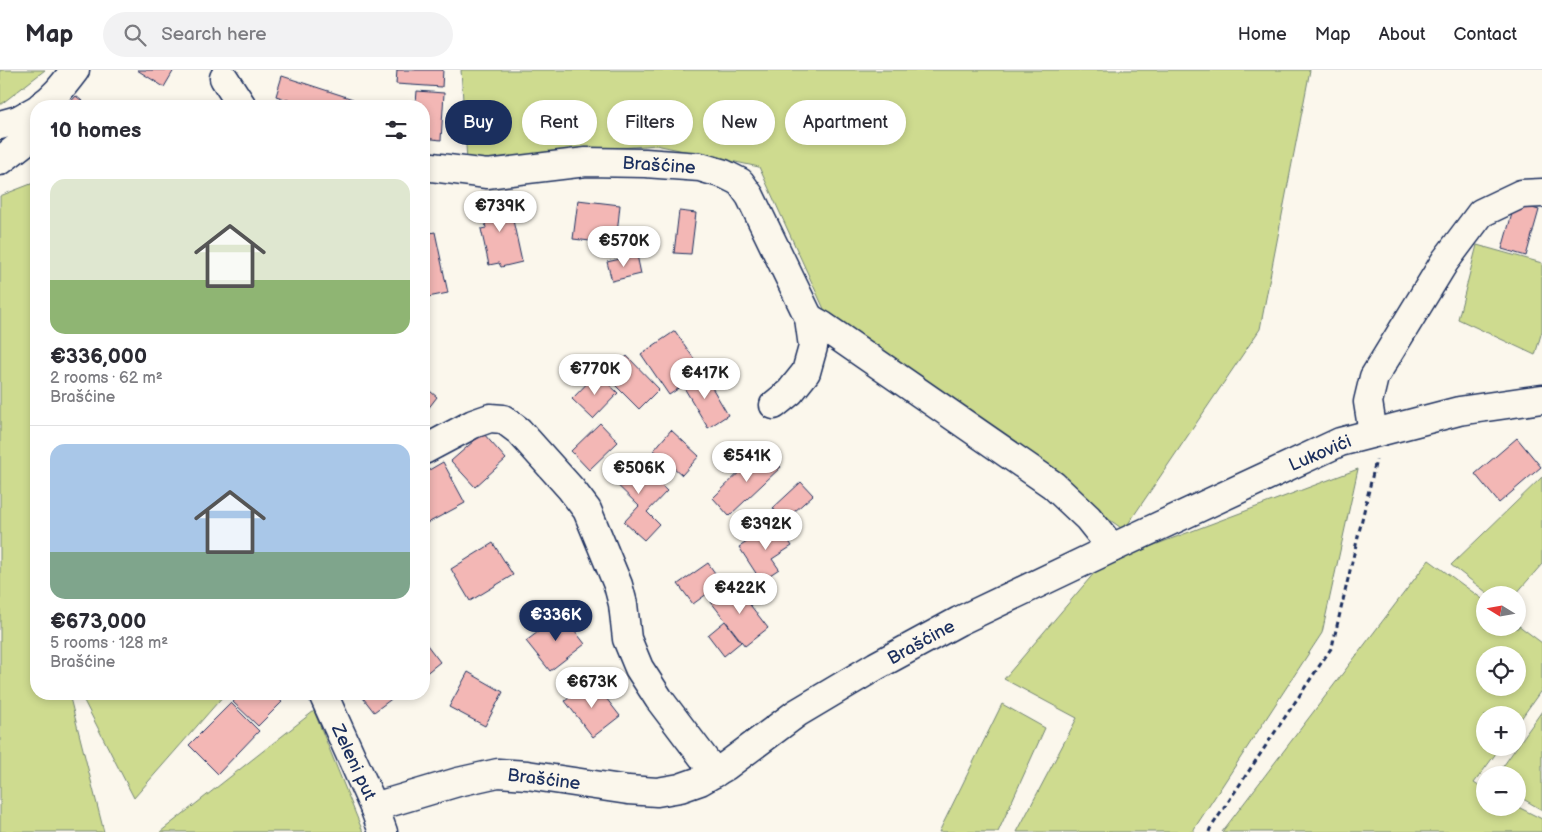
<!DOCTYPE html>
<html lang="en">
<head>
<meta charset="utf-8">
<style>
  body { margin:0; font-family:"Balsamiq Sans",sans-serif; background:#f2f2f3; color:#2b2b33; height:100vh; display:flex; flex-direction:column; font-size:19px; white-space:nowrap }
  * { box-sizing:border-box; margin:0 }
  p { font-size:16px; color:#7c7c81 }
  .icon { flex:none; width:28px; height:28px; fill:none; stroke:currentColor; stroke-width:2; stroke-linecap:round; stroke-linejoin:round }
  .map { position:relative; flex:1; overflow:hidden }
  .details { position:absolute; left:30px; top:30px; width:400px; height:600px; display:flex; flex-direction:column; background:#fff; border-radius:20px; box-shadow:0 2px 8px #0003 }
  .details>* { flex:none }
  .top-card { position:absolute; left:445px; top:30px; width:475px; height:45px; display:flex; gap:10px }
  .needle { width:32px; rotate:281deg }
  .fabs { position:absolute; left:1476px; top:516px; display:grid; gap:10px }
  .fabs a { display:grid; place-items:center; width:50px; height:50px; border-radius:50%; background:#fff; box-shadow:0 2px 8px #0003; font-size:25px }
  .price { position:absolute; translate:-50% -42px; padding:0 11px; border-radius:18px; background:#fff; color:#222; font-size:16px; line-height:32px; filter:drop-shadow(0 1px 2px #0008) }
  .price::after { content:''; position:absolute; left:50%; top:30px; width:15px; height:11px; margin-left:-8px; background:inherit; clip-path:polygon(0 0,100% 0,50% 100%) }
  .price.active { background:#1b2f5e; color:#fff }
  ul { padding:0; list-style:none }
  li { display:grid; align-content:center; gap:10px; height:265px; padding:0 20px }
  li+li { border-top:1px solid #e1e1e2 }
  li span { display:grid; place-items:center; height:155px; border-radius:15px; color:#555 }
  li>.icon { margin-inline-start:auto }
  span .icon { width:90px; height:90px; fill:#fffc; stroke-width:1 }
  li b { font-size:21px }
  h2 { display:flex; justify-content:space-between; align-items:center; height:60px; padding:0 20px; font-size:21px }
  .tag { padding:0 18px; border-radius:22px; background:#fff; box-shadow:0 2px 8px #0003; font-size:18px; line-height:45px }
  .tag.active { background:#1b2f5e; color:#fff }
  header { display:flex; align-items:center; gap:30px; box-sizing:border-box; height:70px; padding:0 25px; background:#fff; border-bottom:1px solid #e1e1e2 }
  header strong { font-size:24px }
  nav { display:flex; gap:28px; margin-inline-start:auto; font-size:18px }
  .search { width:350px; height:45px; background:#f2f2f3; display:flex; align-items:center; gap:12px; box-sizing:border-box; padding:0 18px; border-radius:28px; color:#7c7c81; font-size:19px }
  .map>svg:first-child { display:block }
</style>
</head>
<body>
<header>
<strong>Map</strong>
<div class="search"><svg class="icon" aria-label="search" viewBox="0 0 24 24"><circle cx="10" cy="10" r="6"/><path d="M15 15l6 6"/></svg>Search here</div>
<nav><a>Home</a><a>Map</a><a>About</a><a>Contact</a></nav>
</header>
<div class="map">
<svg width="1542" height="762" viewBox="0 0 1542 762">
  <rect width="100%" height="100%" fill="#fbf7ec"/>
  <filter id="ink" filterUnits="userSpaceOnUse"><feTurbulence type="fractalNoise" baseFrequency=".02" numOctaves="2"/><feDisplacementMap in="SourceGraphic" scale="10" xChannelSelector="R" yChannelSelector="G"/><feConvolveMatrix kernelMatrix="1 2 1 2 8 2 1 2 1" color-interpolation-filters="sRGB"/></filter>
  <g filter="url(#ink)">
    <g fill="#cedb8f" stroke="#748576" fill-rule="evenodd">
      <polygon points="0,0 45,0 0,35"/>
      <polygon points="461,0 1310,0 1260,259 1124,460 829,250 759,97 656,75 467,91"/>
      <polygon points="36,112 36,624 69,624 104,762 0,762 0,126"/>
      <polygon points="1477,175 1542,193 1542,261 1535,285 1458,249"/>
      <polygon points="1358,399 1322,563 1194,759 1194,762 1017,762 1077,648 1004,609 1101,495"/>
      <polygon points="1542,407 1542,494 1515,525 1490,525 1451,495"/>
      <path d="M 1429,490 L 1485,531 L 1485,558 L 1518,558 L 1518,555 L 1542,573 L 1542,619 L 1518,653 L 1518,645 L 1485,645 L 1485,678 L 1500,678 L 1474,713 L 1485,720 L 1485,738 L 1518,737 L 1542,749 L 1542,762 L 1222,762 ZM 1485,585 L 1518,585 L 1518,618 L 1485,618 Z"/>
      <polygon points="82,624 225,624 134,728 81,625"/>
      <polygon points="1002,634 1045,658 998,762 939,762"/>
      <polygon points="314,641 363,762 160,762"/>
      <polygon points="1542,641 1542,740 1518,726 1518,705 1497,705"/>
    </g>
    <g fill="#f3b7b5" stroke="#1b2f5e">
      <polygon points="137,0 174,0 164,17"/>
      <polygon points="397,0 443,0 442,17 396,14"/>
      <polygon points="282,6 353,29 351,36 297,36 298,33 276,26"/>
      <polygon points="417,21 444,23 441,70 424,68 424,36 397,36 397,32 416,33"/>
      <polygon points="76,26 88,36 67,36"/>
      <polygon points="508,127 522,192 501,197 499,193 489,195 481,159 486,158 480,133"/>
      <polygon points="578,130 620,135 616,174 573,169"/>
      <polygon points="1515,133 1539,140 1526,186 1502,179"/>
      <polygon points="679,141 696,143 691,184 674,183"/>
      <polygon points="435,162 448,223 428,227 424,206 424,164"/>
      <polygon points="637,185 641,204 612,211 607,192"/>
      <polygon points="675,261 703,302 669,325 641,284"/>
      <polygon points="627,286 659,319 639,339 606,306"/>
      <polygon points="703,302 728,345 708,358 683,316"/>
      <polygon points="597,303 618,323 593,349 572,329"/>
      <polygon points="424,316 437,327 424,344"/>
      <polygon points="600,353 618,372 589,400 571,381"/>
      <polygon points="671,360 699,386 682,405 654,380"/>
      <polygon points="483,363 506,389 475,417 451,391"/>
      <polygon points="1517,368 1541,397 1499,433 1475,404"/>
      <polygon points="762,380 781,397 729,446 713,428"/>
      <polygon points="629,385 667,421 647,442 659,454 644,470 624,452 639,436 609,407"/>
      <polygon points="443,392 465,433 424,455 424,403"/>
      <polygon points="801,412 813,425 784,451 773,438"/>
      <polygon points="777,453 792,476 772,489 779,499 761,511 739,477"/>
      <polygon points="493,473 513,505 470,531 451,499"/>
      <polygon points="708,493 722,513 693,534 678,514"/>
      <polygon points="734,514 768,558 745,576 711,532"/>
      <polygon points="562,544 585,574 550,601 526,571"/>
      <polygon points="725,551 741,572 724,586 708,565"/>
      <polygon points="424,571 440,592 424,605"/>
      <polygon points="468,602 503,622 485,656 449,637"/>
      <polygon points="592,610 620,646 593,667 565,631"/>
      <polygon points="241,624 273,624 282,632 258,656 233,632"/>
      <polygon points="360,624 398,624 374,642"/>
      <polygon points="231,633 259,661 218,704 189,675"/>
    </g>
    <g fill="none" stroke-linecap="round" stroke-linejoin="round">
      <defs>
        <g id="minor">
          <polyline points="224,8 242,36"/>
          <polyline points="0,91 36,63"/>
          <polyline points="424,96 487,104 586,92 645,93 700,97 724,104 740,112 750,126 809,248 813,277 806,302 790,322 774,335"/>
          <polyline points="809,248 823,256 1053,415 1088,448 1112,478"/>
          <polyline points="1373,363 1368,332 1374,307 1445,191 1481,143 1521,124 1542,123"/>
          <polyline points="424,380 473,354 490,348 503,349 519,361 571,419 587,440 618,515 623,534 627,569 639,598 659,629 715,703"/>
          <polyline points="323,624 374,737 383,762"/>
          <polyline points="374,737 458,712 498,703 527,705 628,720 657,722 680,718 700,711 726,696 797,643 876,596 959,551 1112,478 1340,372 1459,341 1542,329"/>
        </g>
        <g id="major">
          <path d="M 41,36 C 55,27 65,13 75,0"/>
          <polyline points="0,55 18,50 36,40"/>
        </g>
      </defs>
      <use href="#minor" stroke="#1b2f5e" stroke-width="31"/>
      <use href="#major" stroke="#1b2f5e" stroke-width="31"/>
      <polyline stroke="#1b2f5e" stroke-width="3" stroke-dasharray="5 4" stroke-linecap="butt" points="1209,762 1210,759 1332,577 1376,390"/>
      <use href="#minor" stroke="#fbf7ec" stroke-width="28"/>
      <use href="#major" stroke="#fbf7ec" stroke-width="28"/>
    </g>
  </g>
  <g text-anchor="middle" stroke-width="4" stroke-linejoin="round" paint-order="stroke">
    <g font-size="18" fill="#1b2f5e" stroke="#fbf7ec">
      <text transform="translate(659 95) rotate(4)" y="6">Brašćine</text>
      <text transform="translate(1320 383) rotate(-23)" y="6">Lukovići</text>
      <text transform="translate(921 572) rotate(-29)" y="6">Brašćine</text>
      <text transform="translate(354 692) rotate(65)" y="6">Zeleni put</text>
      <text transform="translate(544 709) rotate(7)" y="6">Brašćine</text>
    </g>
  </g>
</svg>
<div class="fabs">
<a><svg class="needle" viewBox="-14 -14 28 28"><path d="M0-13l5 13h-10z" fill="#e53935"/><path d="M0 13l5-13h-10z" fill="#7c7c81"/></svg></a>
<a><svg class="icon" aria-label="locate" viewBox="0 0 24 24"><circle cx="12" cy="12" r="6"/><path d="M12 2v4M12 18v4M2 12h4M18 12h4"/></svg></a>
<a>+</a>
<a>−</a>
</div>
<b class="price" style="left:500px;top:163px">€739K</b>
<b class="price" style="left:624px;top:198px">€570K</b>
<b class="price" style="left:595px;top:326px">€770K</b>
<b class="price" style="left:705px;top:330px">€417K</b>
<b class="price" style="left:747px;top:413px">€541K</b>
<b class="price" style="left:639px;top:425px">€506K</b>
<b class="price" style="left:766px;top:481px">€392K</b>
<b class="price" style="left:740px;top:545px">€422K</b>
<b class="price active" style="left:556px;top:572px">€336K</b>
<b class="price" style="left:592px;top:639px">€673K</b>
<div class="top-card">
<a class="tag active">Buy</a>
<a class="tag">Rent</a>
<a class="tag">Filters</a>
<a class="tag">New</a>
<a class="tag">Apartment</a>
</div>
<section class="details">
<h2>10 homes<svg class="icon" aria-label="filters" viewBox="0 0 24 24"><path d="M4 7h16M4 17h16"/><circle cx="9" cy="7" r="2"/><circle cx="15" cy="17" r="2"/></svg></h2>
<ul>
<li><span style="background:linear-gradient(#dfe7d0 65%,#8fb573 0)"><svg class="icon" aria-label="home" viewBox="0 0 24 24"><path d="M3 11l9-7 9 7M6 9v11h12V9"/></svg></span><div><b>€336,000</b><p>2 rooms · 62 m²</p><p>Brašćine</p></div></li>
<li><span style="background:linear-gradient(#a9c7e8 70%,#7fa58c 0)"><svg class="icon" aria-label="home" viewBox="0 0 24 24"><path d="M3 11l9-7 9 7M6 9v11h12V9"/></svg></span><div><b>€673,000</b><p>5 rooms · 128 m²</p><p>Brašćine</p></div></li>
</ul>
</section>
</div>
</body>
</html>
